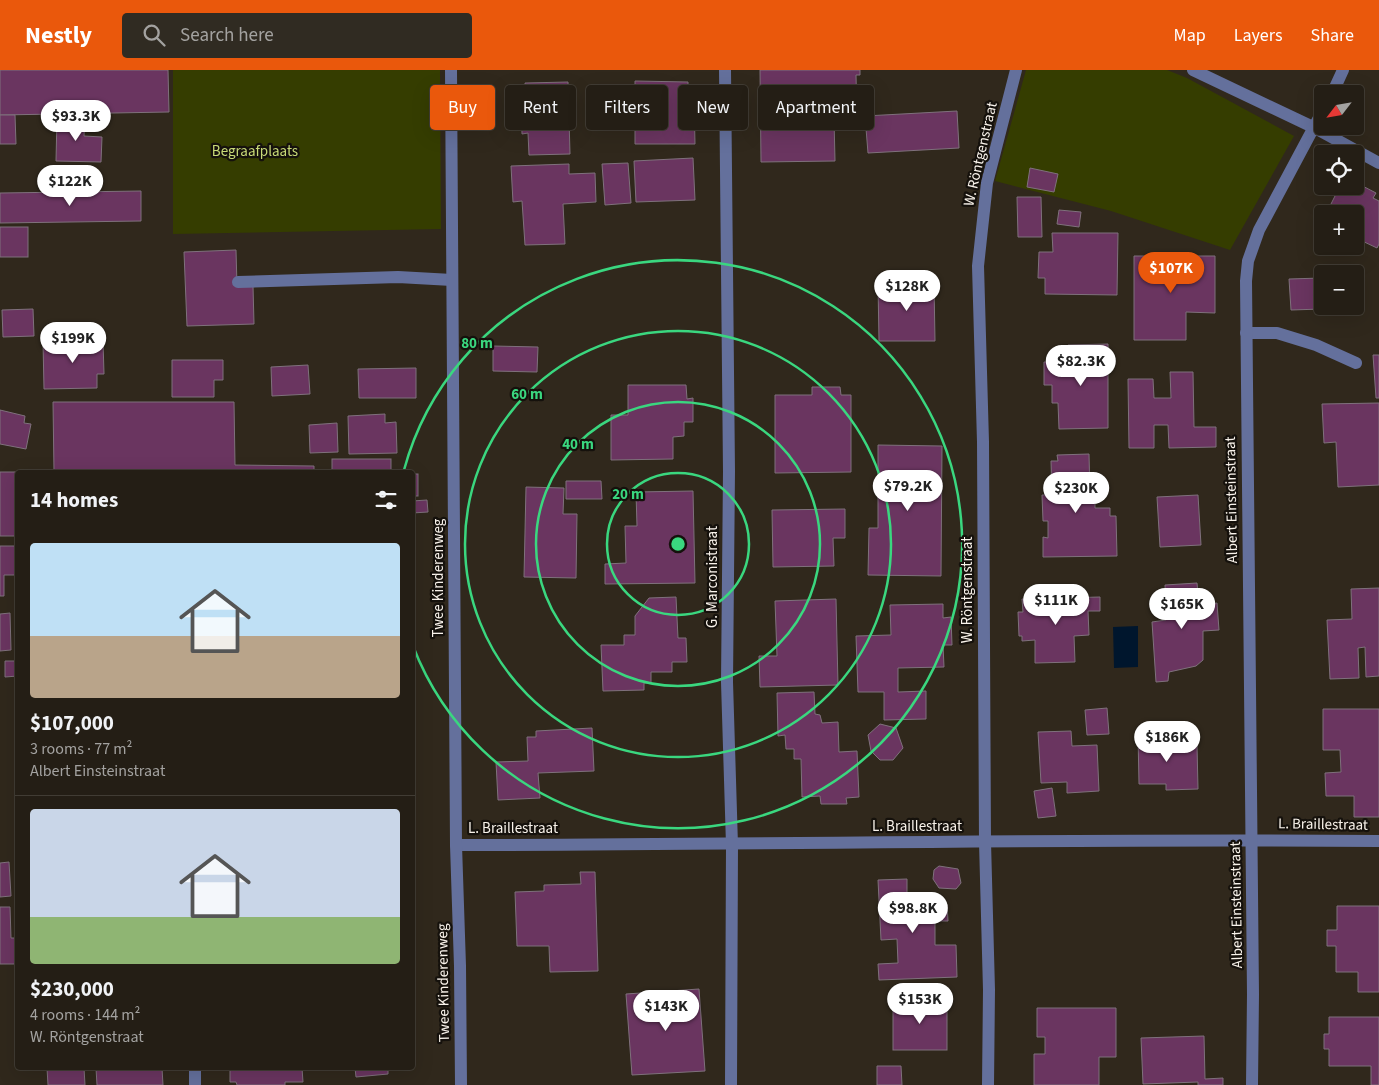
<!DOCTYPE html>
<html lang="en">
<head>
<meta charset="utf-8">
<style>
  body { margin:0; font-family:"Source Sans 3",sans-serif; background:#302b22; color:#f1f3f6; height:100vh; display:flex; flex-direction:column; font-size:19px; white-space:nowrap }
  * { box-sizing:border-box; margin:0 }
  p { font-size:16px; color:#a3a2a0 }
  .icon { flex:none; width:28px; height:28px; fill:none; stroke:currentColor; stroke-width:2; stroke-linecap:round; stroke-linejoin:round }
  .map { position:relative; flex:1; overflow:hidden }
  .drawer { position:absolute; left:15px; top:400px; width:400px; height:600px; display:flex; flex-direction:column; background:#241e15; border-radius:5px; box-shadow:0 5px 20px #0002,0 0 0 1px #413c34 }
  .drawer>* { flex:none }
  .banner { position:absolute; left:430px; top:15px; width:475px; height:45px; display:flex; gap:10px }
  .needle { width:32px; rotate:239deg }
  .tools { position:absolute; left:1314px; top:15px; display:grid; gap:10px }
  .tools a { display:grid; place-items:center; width:50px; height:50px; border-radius:5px; background:#241e15; box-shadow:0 5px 20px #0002,0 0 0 1px #413c34; font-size:25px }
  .price { position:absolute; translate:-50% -42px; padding:0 11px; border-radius:18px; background:#fff; color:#222; font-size:16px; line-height:32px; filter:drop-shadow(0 1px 2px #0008) }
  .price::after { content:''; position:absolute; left:50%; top:30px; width:15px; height:11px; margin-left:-8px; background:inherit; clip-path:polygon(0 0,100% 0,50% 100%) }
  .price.active { background:#ea580c; color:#fff }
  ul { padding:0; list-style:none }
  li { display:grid; align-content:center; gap:10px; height:265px; padding:0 15px }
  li+li { border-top:1px solid #413c34 }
  li span { display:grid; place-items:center; height:155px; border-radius:5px; color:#555 }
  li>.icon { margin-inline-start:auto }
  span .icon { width:90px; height:90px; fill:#fffc; stroke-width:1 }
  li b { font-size:21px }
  h2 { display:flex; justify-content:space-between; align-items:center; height:60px; padding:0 15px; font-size:21px }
  .chip { padding:0 18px; border-radius:5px; background:#241e15; box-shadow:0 5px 20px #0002,0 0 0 1px #413c34; font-size:18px; line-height:45px }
  .chip.active { background:#ea580c; color:#fff }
  header { display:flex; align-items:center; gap:30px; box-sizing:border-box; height:70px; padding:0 25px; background:#ea580c; color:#fff }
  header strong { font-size:24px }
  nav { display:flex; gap:28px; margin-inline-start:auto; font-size:18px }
  .search { width:350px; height:45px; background:#302b22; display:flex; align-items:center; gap:12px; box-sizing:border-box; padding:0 18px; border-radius:5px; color:#a3a2a0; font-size:19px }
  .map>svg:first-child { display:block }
</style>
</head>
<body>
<header>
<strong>Nestly</strong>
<div class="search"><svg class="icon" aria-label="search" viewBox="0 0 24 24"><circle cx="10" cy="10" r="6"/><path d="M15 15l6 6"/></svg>Search here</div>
<nav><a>Map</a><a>Layers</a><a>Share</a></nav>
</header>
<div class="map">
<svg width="1379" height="1015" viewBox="0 0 1379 1015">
  <rect width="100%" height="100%" fill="#30281c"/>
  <g fill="#353d00">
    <polygon points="173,0 440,0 441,159 173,164"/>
    <polygon points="1026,0 1167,0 1187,8 1294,66 1230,180 1111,141 995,111"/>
  </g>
  <polygon fill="#00162d" points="1138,556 1138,597 1114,598 1113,557"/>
  <g fill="#6a3560" stroke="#7f717c">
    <polygon points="0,0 168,0 169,42 0,45"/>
    <polygon points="760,0 860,0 860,5 856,5 857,48 834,48 835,91 761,92"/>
    <polygon points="635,11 688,12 688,29 694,29 695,74 635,74"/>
    <polygon points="568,12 570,84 529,85 528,63 522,64 521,30 526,30 525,13"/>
    <polygon points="957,41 959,78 868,83 865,46"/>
    <polygon points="0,45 15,45 16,74 0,74"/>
    <polygon points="57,47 85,48 84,66 102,67 101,92 56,91"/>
    <polygon points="693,88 695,130 636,132 634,91"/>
    <polygon points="628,93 631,133 605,135 602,94"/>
    <polygon points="569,94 569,104 595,103 596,132 563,134 565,174 525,175 522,131 513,132 511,96"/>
    <polygon points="1030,98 1058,104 1054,122 1027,117"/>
    <polygon points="1355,112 1376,123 1373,128 1379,131 1379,174 1377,178 1358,169 1360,164 1355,162 1355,144 1326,144 1340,116 1355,116"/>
    <polygon points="141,121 141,151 0,153 0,123"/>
    <polygon points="1017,127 1041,127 1042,167 1018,167"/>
    <polygon points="1059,140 1081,142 1079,157 1057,154"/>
    <rect x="0" y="157" width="28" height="30"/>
    <polygon points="1052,163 1118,163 1117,225 1045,224 1045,208 1038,208 1039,182 1053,182"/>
    <polygon points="236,180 237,216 253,216 254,254 187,256 184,182"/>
    <polygon points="1134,186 1215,186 1215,243 1186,242 1186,270 1134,270"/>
    <polygon points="1321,208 1322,239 1291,240 1289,209"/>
    <polygon points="878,214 934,214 935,271 879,271"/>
    <polygon points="33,239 34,266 3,267 2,240"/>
    <polygon points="103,271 104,304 97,304 97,318 44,319 43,272"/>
    <polygon points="1108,274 1108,358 1059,359 1058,333 1052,333 1052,315 1044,315 1044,292 1068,292 1068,275"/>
    <polygon points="493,276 538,277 537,302 493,301"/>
    <polygon points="1373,285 1379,285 1379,328 1376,328"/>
    <polygon points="172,290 223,290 223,310 214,310 214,327 172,327"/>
    <polygon points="308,295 310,324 272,326 271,297"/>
    <polygon points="416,298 416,328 359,328 358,299"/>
    <polygon points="1170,302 1193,302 1194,357 1216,357 1216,377 1169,378 1168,355 1154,355 1154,378 1129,378 1128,309 1153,309 1154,328 1171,328"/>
    <polygon points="628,315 686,315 687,329 693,328 693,352 684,352 684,366 673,367 673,389 611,390 611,345 628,345"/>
    <polygon points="812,317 840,317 841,325 851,325 851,402 775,403 775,325 812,325"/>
    <polygon points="53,332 234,332 235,395 314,396 314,402 18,402 18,466 0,466 0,402 54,402"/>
    <polygon points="1379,333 1379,415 1338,417 1336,372 1324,373 1322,334"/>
    <polygon points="0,340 25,346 24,353 31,354 26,379 0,374"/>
    <polygon points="385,344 385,353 396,352 397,383 349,384 348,346"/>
    <polygon points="337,353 338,382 310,383 309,355"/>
    <polygon points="878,375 942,376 941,506 868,505 869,458 878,458"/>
    <polygon points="1089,384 1090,425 1095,425 1095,438 1110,438 1110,446 1116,446 1117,486 1043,487 1043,467 1048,468 1048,451 1043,451 1042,425 1052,425 1051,391 1058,391 1057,385"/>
    <rect x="332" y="389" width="59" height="13"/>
    <rect x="412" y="404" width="6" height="22"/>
    <polygon points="566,411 601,411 602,429 566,429"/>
    <polygon points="526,417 564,418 563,444 577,444 576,508 524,507"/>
    <polygon points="693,421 695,513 605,514 605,494 626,493 625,456 637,456 636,422"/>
    <polygon points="1198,425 1201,475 1160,477 1157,427"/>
    <polygon points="427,430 428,442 412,443 412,431"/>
    <polygon points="845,439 845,468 833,468 834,496 773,497 772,440"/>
    <polygon points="412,474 414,496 412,496"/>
    <polygon points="0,476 18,476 18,517 17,505 4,505 4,526 0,526"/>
    <polygon points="1197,513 1199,535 1217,533 1219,560 1203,561 1203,590 1196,596 1169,602 1168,611 1156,612 1152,552 1166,550 1165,515"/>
    <polygon points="1379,518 1379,606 1366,607 1365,577 1358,578 1359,608 1330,609 1327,550 1352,549 1351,519"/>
    <polygon points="412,521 413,521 415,555 412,555"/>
    <polygon points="676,527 678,568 686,568 687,592 672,592 672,602 651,602 651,613 644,613 644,620 603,621 601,575 624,575 624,565 635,565 635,546 649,528"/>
    <polygon points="1100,527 1100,541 1088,541 1089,565 1074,566 1075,592 1035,593 1035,570 1022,571 1022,566 1019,566 1018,542 1023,542 1022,529"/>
    <polygon points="836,529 838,615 760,617 759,586 777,586 775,531"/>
    <polygon points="943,534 943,548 951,547 952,575 943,575 944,597 898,598 898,622 926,621 926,649 884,650 884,622 858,622 856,566 891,565 890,535"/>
    <polygon points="10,543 11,580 0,581 0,544"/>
    <polygon points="5,591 18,591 18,606 5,607"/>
    <polygon points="814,622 815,644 820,645 822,653 838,652 839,682 857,681 859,727 846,728 847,734 821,734 820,726 802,727 801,689 794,689 794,679 786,679 785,665 778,666 777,623"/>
    <polygon points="1107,638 1109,664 1087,665 1085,640"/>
    <polygon points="1323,639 1379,639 1379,747 1354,747 1354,726 1326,726 1325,703 1341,702 1340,680 1323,680"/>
    <polygon points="880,654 896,658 903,678 893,690 880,690 871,681 868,665"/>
    <polygon points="592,658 594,701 538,703 540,728 498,730 496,692 528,691 527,667 536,667 536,661"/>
    <polygon points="1071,661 1072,676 1097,675 1099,721 1067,723 1067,712 1041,713 1038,662"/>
    <polygon points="1168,663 1169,675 1197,675 1198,719 1166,720 1166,714 1139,714 1138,664"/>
    <polygon points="1052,718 1056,746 1038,748 1034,721"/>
    <polygon points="9,792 11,826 0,827 0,793"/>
    <polygon points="939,796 958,799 961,813 956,819 939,818 933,809 934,800"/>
    <polygon points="580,802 595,802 598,901 550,902 549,876 517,876 515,822 544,821 544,815 581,814"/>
    <polygon points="907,809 907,826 932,825 933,835 947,834 948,851 935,851 935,875 956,875 957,907 879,910 878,894 898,893 897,869 881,870 878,810"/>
    <rect x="412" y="836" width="2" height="51"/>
    <polygon points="1337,836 1379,836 1379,922 1358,922 1358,902 1336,902 1336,876 1327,876 1327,860 1337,860"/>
    <polygon points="0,837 10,837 11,868 18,868 18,894 0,894"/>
    <polygon points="699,919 705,1001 632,1005 626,924"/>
    <rect x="893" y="930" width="54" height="50"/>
    <polygon points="1037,938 1116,938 1116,987 1099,987 1099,1015 1034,1015 1034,984 1045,984 1045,967 1037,967"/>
    <polygon points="1329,947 1379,947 1379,1015 1371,1015 1371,996 1329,996 1329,979 1324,979 1324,964 1329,964"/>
    <polygon points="1204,966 1205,1009 1223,1008 1223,1015 1198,1015 1198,1012 1143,1014 1141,968"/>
    <polygon points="877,996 901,996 902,1015 877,1015"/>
    <polygon points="47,998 84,998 85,1015 48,1015"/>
    <polygon points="96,998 162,998 163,1015 97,1015"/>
    <polygon points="230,998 302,998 303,1012 285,1012 285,1015 237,1015 236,1012 230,1012"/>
    <polygon points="355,998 388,998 388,1004 356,1007"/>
  </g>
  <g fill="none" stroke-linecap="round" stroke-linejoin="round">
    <g stroke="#64709c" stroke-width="12">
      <polyline points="238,212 398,207 452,210"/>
      <polyline points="1246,263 1277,263 1316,275 1356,293"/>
    </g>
    <g stroke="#64709c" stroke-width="12">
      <polyline points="725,0 729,401 727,612 732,775 731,1015"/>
      <polyline points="1193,0 1315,58 1379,93"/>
      <polyline points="1332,24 1343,0"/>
      <path d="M 456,775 C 764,775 1071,768 1379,771"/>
      <polyline points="195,1015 195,998"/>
      <polyline points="988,1015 989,920 985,772 983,372 978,196 987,113 1016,0"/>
      <polyline points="1252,1015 1253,924 1246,211 1248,191 1259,160 1322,42"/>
    </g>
    <polyline stroke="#64709c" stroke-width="12" points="451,0 456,775 460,896 461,1015"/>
  </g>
  <g fill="none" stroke="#3ad77f" stroke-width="2.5">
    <circle cx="678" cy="474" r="71"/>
    <circle cx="678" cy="474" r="142"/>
    <circle cx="678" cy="474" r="213"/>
    <path d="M404 400A284 284 0 1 1 413 576"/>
  </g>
  <g text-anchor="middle" stroke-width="4.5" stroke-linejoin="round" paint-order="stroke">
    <g font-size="15" fill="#c8da77" stroke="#15110c">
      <text x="255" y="86">Begraafplaats</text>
    </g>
    <g font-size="15" fill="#f9f3eb" stroke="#15110c">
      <text transform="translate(980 84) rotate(-77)" y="5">W. Röntgenstraat</text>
      <text transform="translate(1231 430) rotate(-91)" y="5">Albert Einsteinstraat</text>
      <text transform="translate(712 507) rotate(-90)" y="5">G. Marconistraat</text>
      <text transform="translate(438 508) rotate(-90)" y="5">Twee Kinderenweg</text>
      <text transform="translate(967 520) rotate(-90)" y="5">W. Röntgenstraat</text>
      <text transform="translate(1323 754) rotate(1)" y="5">L. Braillestraat</text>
      <text x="917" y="761">L. Braillestraat</text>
      <text x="513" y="763">L. Braillestraat</text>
      <text transform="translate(1236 835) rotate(-91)" y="5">Albert Einsteinstraat</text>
      <text transform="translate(443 913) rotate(-91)" y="5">Twee Kinderenweg</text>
    </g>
  </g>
  <circle cx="678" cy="474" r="8" fill="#3ad77f" stroke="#15110c" stroke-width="2.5"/>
  <g font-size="15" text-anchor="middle" font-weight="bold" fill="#3ad77f" stroke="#15110c" stroke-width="4.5" stroke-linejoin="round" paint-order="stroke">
    <text x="477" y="278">80 m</text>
    <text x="527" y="329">60 m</text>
    <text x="578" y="379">40 m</text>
    <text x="628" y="429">20 m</text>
  </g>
</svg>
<div class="tools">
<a><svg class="needle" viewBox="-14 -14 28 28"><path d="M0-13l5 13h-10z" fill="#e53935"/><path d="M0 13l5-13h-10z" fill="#a3a2a0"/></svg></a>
<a><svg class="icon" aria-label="locate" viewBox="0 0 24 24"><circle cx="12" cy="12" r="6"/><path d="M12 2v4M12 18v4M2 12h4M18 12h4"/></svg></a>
<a>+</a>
<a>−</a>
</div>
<b class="price" style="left:76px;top:72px">$93.3K</b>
<b class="price" style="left:70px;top:137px">$122K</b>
<b class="price active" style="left:1171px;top:224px">$107K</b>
<b class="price" style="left:907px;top:242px">$128K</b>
<b class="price" style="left:73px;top:294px">$199K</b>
<b class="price" style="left:1081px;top:317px">$82.3K</b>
<b class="price" style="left:908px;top:442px">$79.2K</b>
<b class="price" style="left:1076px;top:444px">$230K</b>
<b class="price" style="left:1056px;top:556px">$111K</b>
<b class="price" style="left:1182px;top:560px">$165K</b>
<b class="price" style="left:1167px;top:693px">$186K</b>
<b class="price" style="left:913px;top:864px">$98.8K</b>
<b class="price" style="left:920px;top:955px">$153K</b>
<b class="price" style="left:666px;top:962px">$143K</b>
<div class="banner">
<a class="chip active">Buy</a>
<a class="chip">Rent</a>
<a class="chip">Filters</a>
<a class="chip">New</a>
<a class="chip">Apartment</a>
</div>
<section class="drawer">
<h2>14 homes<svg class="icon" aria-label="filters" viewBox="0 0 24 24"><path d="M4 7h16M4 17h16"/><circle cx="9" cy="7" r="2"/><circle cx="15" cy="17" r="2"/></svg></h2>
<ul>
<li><span style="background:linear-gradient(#bfe0f5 60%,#b9a48a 0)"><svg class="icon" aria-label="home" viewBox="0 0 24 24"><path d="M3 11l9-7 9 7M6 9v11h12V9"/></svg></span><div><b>$107,000</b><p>3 rooms · 77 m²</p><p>Albert Einsteinstraat</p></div></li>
<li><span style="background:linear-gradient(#c9d6e8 70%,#8fb573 0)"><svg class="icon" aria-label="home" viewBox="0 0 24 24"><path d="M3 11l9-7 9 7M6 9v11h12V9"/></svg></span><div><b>$230,000</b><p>4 rooms · 144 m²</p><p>W. Röntgenstraat</p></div></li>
</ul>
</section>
</div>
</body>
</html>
